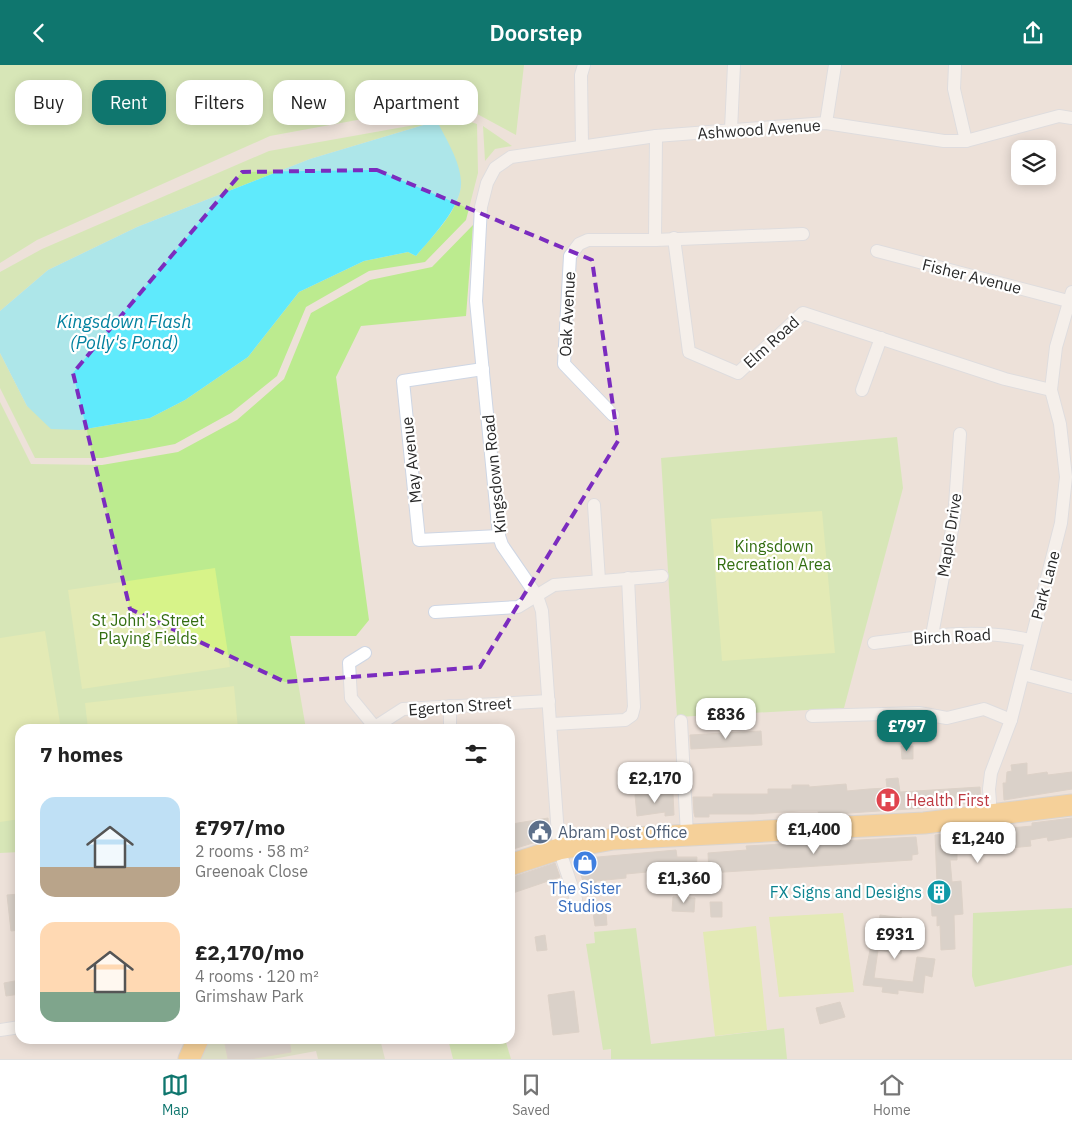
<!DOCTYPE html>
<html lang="en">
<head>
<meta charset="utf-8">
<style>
  body { margin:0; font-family:"IBM Plex Sans",sans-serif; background:#f2f2f2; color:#222; height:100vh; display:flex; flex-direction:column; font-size:19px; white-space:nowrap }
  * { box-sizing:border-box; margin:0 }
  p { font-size:16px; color:#767676 }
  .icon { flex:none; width:28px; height:28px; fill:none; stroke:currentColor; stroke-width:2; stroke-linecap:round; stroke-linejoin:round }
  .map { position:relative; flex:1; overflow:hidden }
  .sheet { position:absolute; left:15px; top:659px; width:500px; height:320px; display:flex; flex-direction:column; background:#fff; border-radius:15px; box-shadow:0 2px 12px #0003 }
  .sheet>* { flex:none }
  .banner { position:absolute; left:15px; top:15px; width:500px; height:45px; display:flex; gap:10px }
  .tools { position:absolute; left:1011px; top:75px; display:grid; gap:10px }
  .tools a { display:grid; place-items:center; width:45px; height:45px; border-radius:10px; background:#fff; box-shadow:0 2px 12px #0003; font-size:25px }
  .price { position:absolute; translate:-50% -42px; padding:0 11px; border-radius:10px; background:#fff; color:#222; font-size:16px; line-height:32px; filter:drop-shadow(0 1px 2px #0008) }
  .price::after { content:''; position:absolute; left:50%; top:30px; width:15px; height:11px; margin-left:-8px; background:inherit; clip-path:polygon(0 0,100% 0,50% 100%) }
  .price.on { background:#0f766e; color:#fff }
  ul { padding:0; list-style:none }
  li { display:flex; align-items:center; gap:15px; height:125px; padding:0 25px }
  li span { display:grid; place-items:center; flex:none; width:140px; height:100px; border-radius:15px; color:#555 }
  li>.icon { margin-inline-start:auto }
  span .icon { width:60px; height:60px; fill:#fffc; stroke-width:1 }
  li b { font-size:21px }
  h2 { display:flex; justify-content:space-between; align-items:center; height:60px; padding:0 25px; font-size:21px }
  .pill { padding:0 18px; border-radius:15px; background:#fff; box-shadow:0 2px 12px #0003; font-size:18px; line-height:45px }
  .pill.on { background:#0f766e; color:#fff }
  header { display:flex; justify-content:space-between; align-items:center; height:65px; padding:0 25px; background:#0f766e; color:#fff; font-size:22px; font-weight:600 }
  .dock { display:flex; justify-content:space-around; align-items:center; height:70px; border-top:1px solid #e0e0e0; background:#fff; font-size:14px; color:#767676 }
  .dock a { display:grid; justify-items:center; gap:2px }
  .dock .on { color:#0f766e }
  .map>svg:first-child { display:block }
</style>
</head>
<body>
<header><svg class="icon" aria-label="back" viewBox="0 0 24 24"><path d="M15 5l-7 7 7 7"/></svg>Doorstep<svg class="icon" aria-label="share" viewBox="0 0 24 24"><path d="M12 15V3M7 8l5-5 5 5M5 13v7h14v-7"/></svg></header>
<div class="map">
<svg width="1072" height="994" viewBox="0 0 1072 994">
  <rect width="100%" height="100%" fill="#ede1d9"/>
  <g fill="#bceb8f">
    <polygon points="0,0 524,0 516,70 455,37 270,71 37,175 0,198"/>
    <path d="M 453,51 L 477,59 L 478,108 L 466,155 L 425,197 L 369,206 L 306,242 L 277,311 L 231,348 L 175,379 L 102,393 L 35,393 L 0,323 L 0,288 L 27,341 L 80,365 L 150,353 L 185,335 L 248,292 L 299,227 L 364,196 L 408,187 L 416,191 C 432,171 460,146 461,118 C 461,108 442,68 437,56 L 310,94 L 137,162 L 48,205 L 0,246 L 0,207 L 42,184 L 269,86 L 437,56 Z"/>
    <polygon points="483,61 512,81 495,84 485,96"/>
    <polygon points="473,160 466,251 361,261 336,312 369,555 356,571 290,571 306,664 20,664 20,787 0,788 0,337 31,399 102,400 178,387 237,355 284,314 311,248 370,215 432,202"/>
    <polygon points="897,372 903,423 844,643 677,652 661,393"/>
    <polygon points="1072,843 1072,900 975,922 972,911 973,848"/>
    <polygon points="636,863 651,979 784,963 787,994 611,994 611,984 603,985 586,879 595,878 594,867"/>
    <polygon points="448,974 505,974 511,994 453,994"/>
  </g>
  <polygon fill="#cad9ae" points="207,974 380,974 385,994 318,994 316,986 273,994 197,994"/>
  <g fill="#d7f389">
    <polygon points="822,446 835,588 722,596 711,454"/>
    <polygon points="215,503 230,602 82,624 68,525"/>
    <polygon points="45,566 61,664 20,664 20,754 0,757 0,573"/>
    <polygon points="234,621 238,664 88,664 85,638"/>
    <polygon points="843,848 854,927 779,932 769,852"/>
    <polygon points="756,861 767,965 715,971 703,867"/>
  </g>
  <path fill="#5feafc" d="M 437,56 C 446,74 460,96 461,116 C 463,141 431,173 416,191 L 408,187 L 364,196 L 299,227 L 248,292 L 185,335 L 150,353 L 80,365 L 51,364 L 27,341 L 0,288 L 0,246 L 48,205 L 137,162 L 310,94 Z"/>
  <g fill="#c4bdb5" stroke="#c9bdb3">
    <polygon points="761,666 762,680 691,684 690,670"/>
    <polygon points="901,681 913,681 913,694 902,694"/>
    <polygon points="1027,698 1027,710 1047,707 1048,710 1072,707 1072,724 1004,735 1003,718 1006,718 1007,707 1012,706 1011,700"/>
    <polygon points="898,713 900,727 980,722 981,738 924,741 924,743 819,750 818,746 799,746 753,749 709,749 709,752 695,752 694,748 693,732 713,732 713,729 768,729 768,724 792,724 792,720 809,720 809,722 846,719 847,726 869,724 887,723 886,714"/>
    <polygon points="673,729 674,750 665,751 665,747 637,751 635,730"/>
    <polygon points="548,753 549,773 510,785 512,759"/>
    <polygon points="1072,753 1072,772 1048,776 1047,772 1030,775 1031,781 957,788 957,795 950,795 952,817 961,816 963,849 954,850 955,884 941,885 940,860 937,861 937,851 932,851 930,818 937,818 935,770 1032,761 1032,758"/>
    <polygon points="916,772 918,789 912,790 912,795 709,808 708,788 747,785 746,781"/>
    <polygon points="676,785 677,792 697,792 696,806 678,808 678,804 626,809 626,813 596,816 598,828 587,829 576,794"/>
    <polygon points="555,798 560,812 510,829 510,813"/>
    <polygon points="19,829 20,865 11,866 7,830"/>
    <polygon points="673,832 695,833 694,847 672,846"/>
    <polygon points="710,837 722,837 722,852 711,852"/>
    <polygon points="606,847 607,860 595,861 593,848"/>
    <polygon points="880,850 902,853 898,878 903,879 901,889 878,885 874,913 913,917 917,892 935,894 932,912 925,910 923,928 898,925 898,929 882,927 883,922 863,920 872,875 877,876"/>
    <polygon points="545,870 547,885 537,886 535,872"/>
    <polygon points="20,915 20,929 6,931 4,918"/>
    <polygon points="574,926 579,967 553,970 548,930"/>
    <polygon points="840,937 845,952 820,959 816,943"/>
    <polygon points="224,974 289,974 291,987 250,994 228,994"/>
  </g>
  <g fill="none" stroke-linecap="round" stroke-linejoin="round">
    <defs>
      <g id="street">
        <polyline points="955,0 954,24 966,76"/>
        <polyline points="826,58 835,0"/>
        <polyline points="731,65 734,0"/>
        <polyline points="582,81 581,10 584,0"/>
        <polyline points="674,173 689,287 738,308 803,248 1005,314 1051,325"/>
        <polyline points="655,175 656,71"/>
        <polyline points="877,186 1068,236"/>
        <polyline points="483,304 403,316 419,475 499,471"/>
        <polyline points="862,325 881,273"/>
        <polyline points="613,350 564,299 570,191 579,179 588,175 655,175 803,169"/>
        <polyline points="594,440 599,515"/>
        <polyline points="435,547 518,542 554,520 662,511"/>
        <polyline points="932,570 954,454 960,369"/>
        <path d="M 874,578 C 926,571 978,563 1030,575"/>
        <polyline points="365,588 349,598 351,633 374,661"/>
        <polyline points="1023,609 1072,622"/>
        <polyline points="812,651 919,648 947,653 984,644 1011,655"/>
        <polyline points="681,656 687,770"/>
        <polyline points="552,659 625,655 632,650 634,642 628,513"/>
        <polyline points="372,664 403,644 549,636"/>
        <polyline points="450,664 450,641"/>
        <polyline points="991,751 989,724 991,708 1011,655 1061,458 1066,412 1060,359 1051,325 1056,282 1072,227"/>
        <polyline points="576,834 559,784 542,546 537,531 502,480 499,471 476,236 481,142 487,118 495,103 511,92 656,71 826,58 944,76 966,76 1059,51 1072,53"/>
        <polyline points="0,965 20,962"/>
      </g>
      <g id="primary">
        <polyline points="510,800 559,784 613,774 924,758 1072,740"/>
        <polyline points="189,994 198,974"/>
      </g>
    </defs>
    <use href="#street" stroke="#ced6e4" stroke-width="14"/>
    <use href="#primary" stroke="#c3c3c3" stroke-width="23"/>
    <use href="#street" stroke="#fff" stroke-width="12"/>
    <use href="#primary" stroke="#ffba4c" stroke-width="21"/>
  </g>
  <path d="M0 0H1072V994H0ZM 377,105 L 592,195 L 618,376 L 480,602 L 285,617 L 130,544 L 73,308 L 242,107 Z" fill="#ede1d9" fill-opacity=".55" fill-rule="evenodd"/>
  <path fill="none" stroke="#7b2cbf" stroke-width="4" stroke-dasharray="10 6" stroke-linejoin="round" d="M 377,105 L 592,195 L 618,376 L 480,602 L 285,617 L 130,544 L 73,308 L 242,107 Z"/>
  <defs>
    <symbol id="hospital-disc" viewBox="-11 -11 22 22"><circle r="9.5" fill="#e0444e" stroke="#fff"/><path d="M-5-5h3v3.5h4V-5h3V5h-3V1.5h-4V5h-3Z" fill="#fff"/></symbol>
    <symbol id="civic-disc" viewBox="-11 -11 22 22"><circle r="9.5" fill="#5c6f8a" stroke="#fff"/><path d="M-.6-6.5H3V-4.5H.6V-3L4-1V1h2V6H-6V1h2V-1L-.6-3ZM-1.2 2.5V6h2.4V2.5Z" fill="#fff"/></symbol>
    <symbol id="shop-disc" viewBox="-11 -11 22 22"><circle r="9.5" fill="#3f7fe0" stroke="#fff"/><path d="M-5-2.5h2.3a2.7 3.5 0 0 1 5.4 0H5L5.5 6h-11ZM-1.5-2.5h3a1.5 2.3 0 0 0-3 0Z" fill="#fff"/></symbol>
    <symbol id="building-disc" viewBox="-11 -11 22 22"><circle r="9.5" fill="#0f9aa8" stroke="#fff"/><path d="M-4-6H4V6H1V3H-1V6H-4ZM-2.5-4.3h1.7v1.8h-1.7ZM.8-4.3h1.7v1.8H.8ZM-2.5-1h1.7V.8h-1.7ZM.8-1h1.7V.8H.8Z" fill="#fff"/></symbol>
  </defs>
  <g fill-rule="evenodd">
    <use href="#hospital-disc" x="874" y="721" width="28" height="28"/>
    <use href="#civic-disc" x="526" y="753" width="28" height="28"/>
    <use href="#shop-disc" x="571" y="784" width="28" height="28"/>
    <use href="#building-disc" x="925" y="813" width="28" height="28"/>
  </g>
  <g text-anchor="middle" stroke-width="4.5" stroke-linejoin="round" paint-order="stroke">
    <g font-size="16" fill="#292929" stroke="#fff">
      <text transform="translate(759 64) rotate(-4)" y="6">Ashwood Avenue</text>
      <text transform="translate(972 211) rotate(14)" y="6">Fisher Avenue</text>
      <text transform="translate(567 249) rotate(-87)" y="6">Oak Avenue</text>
      <text transform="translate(771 277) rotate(-42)" y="6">Elm Road</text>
      <text transform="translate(411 395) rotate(-96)" y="6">May Avenue</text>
      <text transform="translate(494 409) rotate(-96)" y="6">Kingsdown Road</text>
      <text transform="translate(949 470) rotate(-81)" y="6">Maple Drive</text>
      <text transform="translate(1045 520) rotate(-75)" y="6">Park Lane</text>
      <text transform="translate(952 571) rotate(-3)" y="6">Birch Road</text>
      <text transform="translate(460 641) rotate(-4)" y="6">Egerton Street</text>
    </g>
    <g font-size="16" fill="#336e11" stroke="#fff">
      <text x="774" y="487">Kingsdown<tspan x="774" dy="18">Recreation Area</tspan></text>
      <text x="148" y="561">St John's Street<tspan x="148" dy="18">Playing Fields</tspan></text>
    </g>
    <g font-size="16" fill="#be3a42" stroke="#fff" text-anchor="start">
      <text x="906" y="741">Health First</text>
    </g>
    <g font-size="16" fill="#4e5e75" stroke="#fff" text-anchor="start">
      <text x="558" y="773">Abram Post Office</text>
    </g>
    <g font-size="16" fill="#366cbe" stroke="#fff">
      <text x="585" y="829">The Sister<tspan x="585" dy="18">Studios</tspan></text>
    </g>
    <g font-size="16" fill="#0d838f" stroke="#fff" text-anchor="end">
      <text x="922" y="833">FX Signs and Designs</text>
    </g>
    <g font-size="18" font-style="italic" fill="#01819f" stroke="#fff">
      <text x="124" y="263">Kingsdown Flash<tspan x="124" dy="21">(Polly's Pond)</tspan></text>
    </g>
  </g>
</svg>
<div class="tools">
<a><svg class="icon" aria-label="layers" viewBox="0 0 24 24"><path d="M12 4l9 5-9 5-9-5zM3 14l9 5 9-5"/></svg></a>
</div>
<b class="price" style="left:726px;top:675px">£836</b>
<b class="price on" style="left:907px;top:687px">£797</b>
<b class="price" style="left:655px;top:739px">£2,170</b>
<b class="price" style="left:814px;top:790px">£1,400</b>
<b class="price" style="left:978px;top:799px">£1,240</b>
<b class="price" style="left:684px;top:839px">£1,360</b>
<b class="price" style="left:895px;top:895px">£931</b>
<div class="banner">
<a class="pill">Buy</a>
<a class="pill on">Rent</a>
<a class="pill">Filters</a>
<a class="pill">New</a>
<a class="pill">Apartment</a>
</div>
<section class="sheet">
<h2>7 homes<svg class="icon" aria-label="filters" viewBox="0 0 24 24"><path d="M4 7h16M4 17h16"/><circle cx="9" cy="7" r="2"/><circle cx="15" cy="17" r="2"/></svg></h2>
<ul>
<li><span style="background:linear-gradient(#bfe0f5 70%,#b9a48a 0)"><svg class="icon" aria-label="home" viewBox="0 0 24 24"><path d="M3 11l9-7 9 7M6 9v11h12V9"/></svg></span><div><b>£797/mo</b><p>2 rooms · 58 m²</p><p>Greenoak Close</p></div></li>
<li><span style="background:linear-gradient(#ffd9b3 70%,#7fa58c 0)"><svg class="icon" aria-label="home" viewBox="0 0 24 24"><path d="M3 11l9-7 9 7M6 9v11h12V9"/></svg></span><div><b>£2,170/mo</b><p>4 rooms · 120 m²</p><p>Grimshaw Park</p></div></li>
</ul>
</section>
</div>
<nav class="dock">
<a class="on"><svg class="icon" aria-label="map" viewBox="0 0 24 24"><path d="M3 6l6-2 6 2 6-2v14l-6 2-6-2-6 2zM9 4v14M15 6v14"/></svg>Map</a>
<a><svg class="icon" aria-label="saved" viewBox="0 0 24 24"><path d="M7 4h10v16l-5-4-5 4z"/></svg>Saved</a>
<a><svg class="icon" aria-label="home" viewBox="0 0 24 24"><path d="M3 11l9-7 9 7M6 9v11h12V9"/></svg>Home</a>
</nav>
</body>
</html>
